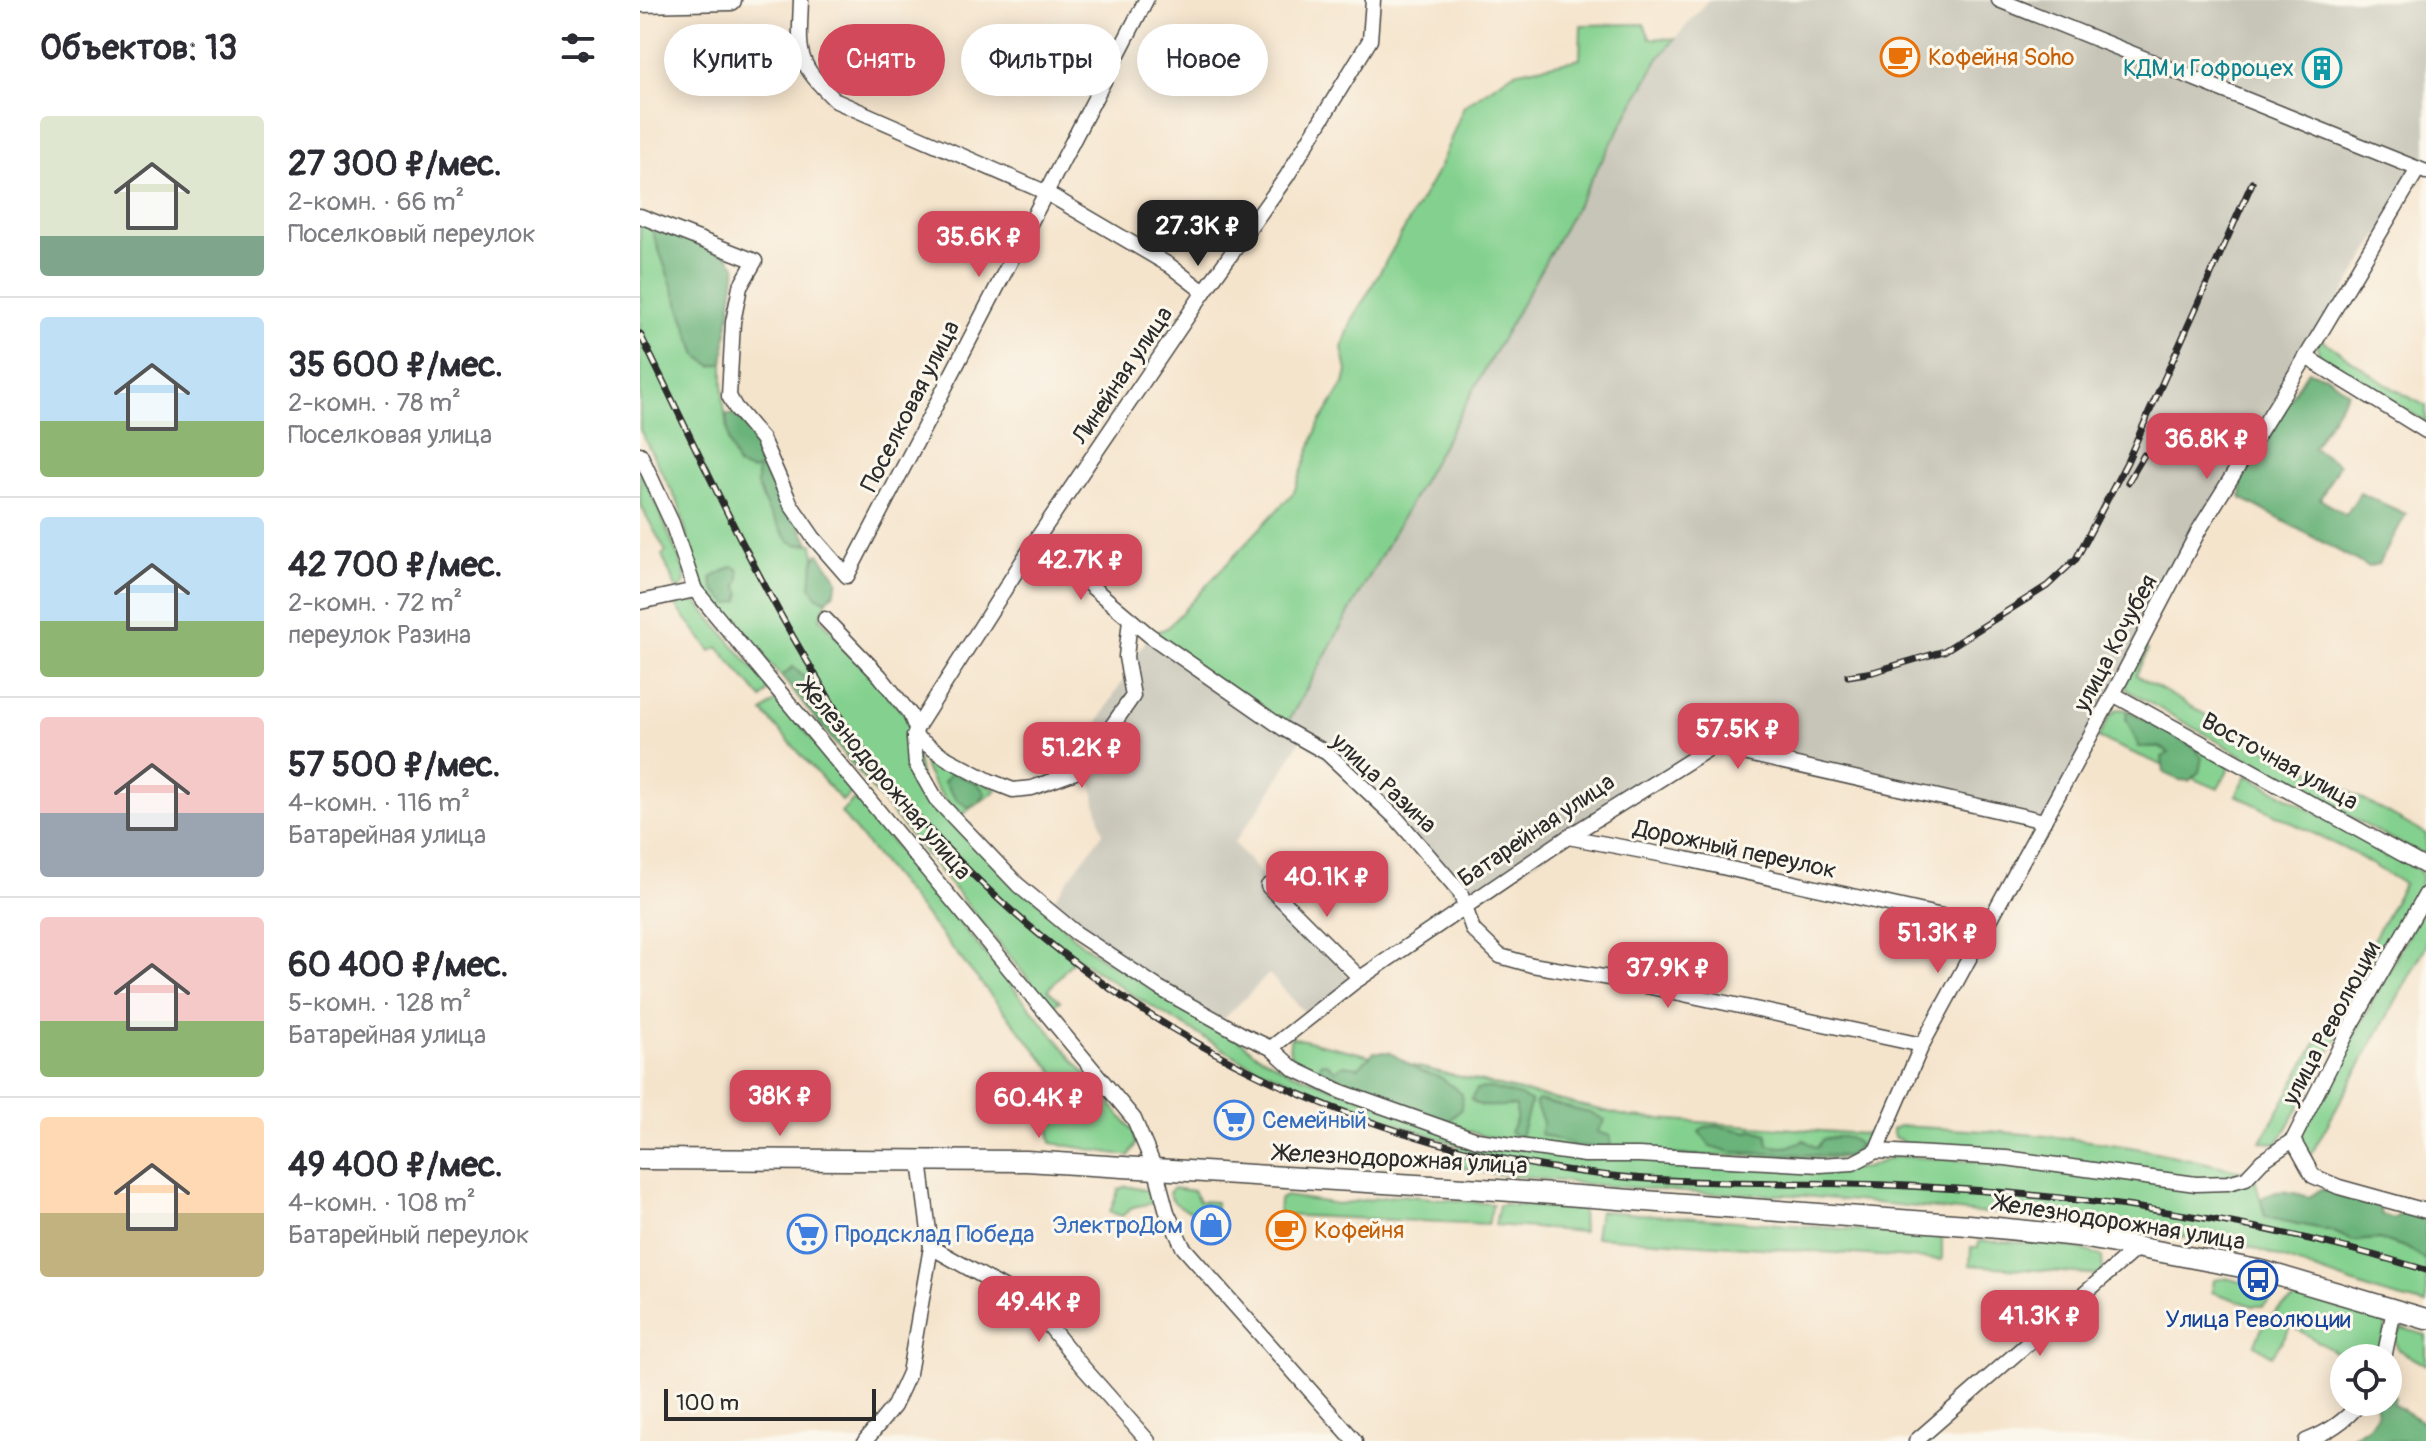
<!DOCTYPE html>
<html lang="ru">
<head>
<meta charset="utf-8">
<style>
  body { margin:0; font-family:Pangolin,sans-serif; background:#f2f2f3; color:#2b2b33; height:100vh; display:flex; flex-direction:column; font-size:30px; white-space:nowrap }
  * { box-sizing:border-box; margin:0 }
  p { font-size:26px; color:#7c7c81 }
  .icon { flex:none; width:44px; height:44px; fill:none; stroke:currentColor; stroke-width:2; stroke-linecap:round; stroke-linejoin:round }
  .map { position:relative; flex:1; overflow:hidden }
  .drawer { display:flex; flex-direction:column; background:#fff; width:640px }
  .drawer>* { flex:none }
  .banner { position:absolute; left:24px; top:24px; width:760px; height:72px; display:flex; gap:16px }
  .fabs { position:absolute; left:1690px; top:1344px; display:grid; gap:16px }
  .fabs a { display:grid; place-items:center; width:72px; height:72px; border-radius:50%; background:#fff; box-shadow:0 4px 20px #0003; font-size:40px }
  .scale { position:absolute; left:24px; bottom:20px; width:212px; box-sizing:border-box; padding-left:8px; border:4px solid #2b2b2b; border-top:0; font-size:22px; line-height:28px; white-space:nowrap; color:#2b2b2b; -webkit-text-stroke:6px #fbf7ec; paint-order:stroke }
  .price { position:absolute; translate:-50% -68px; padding:0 18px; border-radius:16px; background:#d1495b; color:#fff; font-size:26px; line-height:52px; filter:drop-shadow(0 2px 4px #0008) }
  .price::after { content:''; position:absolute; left:50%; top:48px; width:24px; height:18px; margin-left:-12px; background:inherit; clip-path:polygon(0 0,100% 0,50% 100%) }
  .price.active { background:#222; color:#fff }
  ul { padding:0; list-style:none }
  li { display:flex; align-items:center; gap:24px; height:200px; padding:0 40px }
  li+li { border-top:2px solid #e1e1e2 }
  li span { display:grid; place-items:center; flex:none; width:224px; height:160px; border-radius:8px; color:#555 }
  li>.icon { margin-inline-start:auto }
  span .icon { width:96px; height:96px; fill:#fffc; stroke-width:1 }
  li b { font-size:34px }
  h2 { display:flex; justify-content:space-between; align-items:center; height:96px; padding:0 40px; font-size:34px }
  .pill { padding:0 28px; border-radius:36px; background:#fff; box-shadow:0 4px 20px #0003; font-size:28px; line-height:72px }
  .pill.active { background:#d1495b; color:#fff }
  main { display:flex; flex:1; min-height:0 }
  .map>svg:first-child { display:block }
</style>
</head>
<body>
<main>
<section class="drawer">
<h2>Объектов: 13<svg class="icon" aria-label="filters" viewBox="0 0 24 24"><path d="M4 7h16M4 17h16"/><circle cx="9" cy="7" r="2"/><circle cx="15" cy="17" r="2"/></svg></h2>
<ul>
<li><span style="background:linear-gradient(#dfe7d0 75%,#7fa58c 0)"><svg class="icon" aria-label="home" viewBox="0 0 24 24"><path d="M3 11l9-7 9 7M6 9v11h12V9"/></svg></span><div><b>27 300 ₽/мес.</b><p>2-комн. · 66 m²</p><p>Поселковый переулок</p></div></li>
<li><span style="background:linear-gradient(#bfe0f5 65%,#8fb573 0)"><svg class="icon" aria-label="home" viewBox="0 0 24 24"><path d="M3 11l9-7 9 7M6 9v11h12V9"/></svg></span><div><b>35 600 ₽/мес.</b><p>2-комн. · 78 m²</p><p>Поселковая улица</p></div></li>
<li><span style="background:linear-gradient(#bfe0f5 65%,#8fb573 0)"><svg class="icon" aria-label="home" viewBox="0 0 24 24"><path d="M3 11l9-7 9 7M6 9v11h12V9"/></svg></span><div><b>42 700 ₽/мес.</b><p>2-комн. · 72 m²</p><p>переулок Разина</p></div></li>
<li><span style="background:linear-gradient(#f6c9c9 60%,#9aa5b1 0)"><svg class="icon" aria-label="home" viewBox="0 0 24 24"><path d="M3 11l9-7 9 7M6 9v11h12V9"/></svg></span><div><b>57 500 ₽/мес.</b><p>4-комн. · 116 m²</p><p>Батарейная улица</p></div></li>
<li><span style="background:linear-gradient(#f6c9c9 65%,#8fb573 0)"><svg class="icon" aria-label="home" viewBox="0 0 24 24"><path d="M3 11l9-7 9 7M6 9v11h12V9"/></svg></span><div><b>60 400 ₽/мес.</b><p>5-комн. · 128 m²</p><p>Батарейная улица</p></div></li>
<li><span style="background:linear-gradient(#ffd9b3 60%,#c2b280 0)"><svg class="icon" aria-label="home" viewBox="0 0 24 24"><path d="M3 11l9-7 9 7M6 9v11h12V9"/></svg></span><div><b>49 400 ₽/мес.</b><p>4-комн. · 108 m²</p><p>Батарейный переулок</p></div></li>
</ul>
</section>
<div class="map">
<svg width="1786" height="1441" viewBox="0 0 1786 1441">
  <rect width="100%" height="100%" fill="#fbf7ec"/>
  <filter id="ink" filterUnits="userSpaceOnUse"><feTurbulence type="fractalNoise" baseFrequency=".0125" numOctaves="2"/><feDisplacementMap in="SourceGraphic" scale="16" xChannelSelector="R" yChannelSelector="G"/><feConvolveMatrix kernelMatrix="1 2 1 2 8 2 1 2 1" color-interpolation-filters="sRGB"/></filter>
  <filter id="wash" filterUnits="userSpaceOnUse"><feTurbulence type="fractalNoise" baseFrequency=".006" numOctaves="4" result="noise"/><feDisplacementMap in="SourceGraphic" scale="32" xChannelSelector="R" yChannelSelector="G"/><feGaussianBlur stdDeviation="1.8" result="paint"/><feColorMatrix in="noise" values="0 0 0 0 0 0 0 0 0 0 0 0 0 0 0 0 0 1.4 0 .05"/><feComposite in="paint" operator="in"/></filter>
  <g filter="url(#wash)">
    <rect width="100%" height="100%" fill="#f5e4cc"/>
    <polygon fill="#c7c5b8" points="1068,0 1786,0 1786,173 1779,169 1559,530 1404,821 1073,746 825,908 757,819 661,739 628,796 594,843 713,983 669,1017 629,974 580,1023 407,908 463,833 443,748 509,635 644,729 1019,58"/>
    <g fill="#84d18f" stroke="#587e5d" stroke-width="2">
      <polygon points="1004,24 1010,38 1035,39 1019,58 644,729 509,635 527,628 654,492 679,424 704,384 707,371 702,348 712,321 799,168 824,106 874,72 940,59 941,25"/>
      <polygon points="0,221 10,225 57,355 72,366 83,363 83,398 89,444 118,468 157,545 173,544 175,557 170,586 177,597 187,600 180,618 268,718 283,787 437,940 464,960 603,1043 615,1053 648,1071 838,1140 1208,1169 1226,1168 1256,1156 1379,1164 1598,1185 1615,1179 1625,1217 1692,1231 1713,1241 1739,1239 1765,1247 1786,1260 1786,1305 1740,1293 1608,1246 1465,1226 1413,1211 1374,1208 1370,1213 1338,1213 1154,1195 1057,1193 945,1184 833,1171 825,1168 818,1161 818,1145 719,1110 605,1062 491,994 436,957 408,990 420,1001 411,1007 228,784 235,779 196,726 171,684 153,667 141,676 66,595 52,555 39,505 0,430"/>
      <polygon points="1681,339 1747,385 1786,406 1786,422 1680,358 1677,346"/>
      <polygon points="0,466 45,572 45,582 41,589 36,588 22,555 26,552 0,504"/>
      <polygon points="50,599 56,601 130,688 122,699 78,647 71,651 33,602"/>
      <polygon points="1503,646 1508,650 1496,675 1631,752 1635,751 1786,834 1786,854 1775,851 1734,830 1487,690 1485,684"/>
      <polygon points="138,699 215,790 202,801 123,712"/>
      <polygon points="1478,709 1487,710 1590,766 1578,789 1458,738 1471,715"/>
      <path d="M 283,750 L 357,790 L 320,816 C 305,799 280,775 283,750 Z"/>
      <polygon points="1607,775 1778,869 1782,875 1779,893 1645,1132 1637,1143 1621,1142 1764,884 1713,853 1596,795"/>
      <polygon points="217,800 494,1132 496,1144 489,1156 411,1143 409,1126 416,1122 428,1089 201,813 212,801"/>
      <polygon points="1786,902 1786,946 1668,1160 1660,1143 1663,1131"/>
      <path d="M 651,1037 L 990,1117 L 1236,1135 L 1230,1147 L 1213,1159 L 961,1153 L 843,1136 L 755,1106 L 658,1063 C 649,1056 648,1049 651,1037 Z"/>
      <path d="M 1259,1126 C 1345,1131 1432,1135 1516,1152 C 1546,1158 1576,1165 1606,1172 L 1567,1182 L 1275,1148 L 1254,1137 L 1252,1129 Z"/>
      <polygon points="486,1186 519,1193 518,1202 493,1207 482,1216 470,1212 479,1189"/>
      <path d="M 533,1188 L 553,1191 L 559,1201 L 576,1202 L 576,1213 C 558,1212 536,1213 529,1193 Z"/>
      <polygon points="760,1195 853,1204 848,1224 638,1215 639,1200 645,1196 698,1204"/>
      <polygon points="864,1204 942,1210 943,1232 855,1225 859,1205"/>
      <polygon points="959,1211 1302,1236 1302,1260 955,1237"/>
      <path d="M 1342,1241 C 1372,1243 1437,1242 1462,1257 L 1463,1270 L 1459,1275 L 1330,1265 L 1331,1247 L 1338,1247 L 1339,1242 Z"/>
      <polygon points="1586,1278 1638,1292 1623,1306 1613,1306 1572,1292 1574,1280"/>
      <path d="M 1657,1299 L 1668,1299 L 1744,1322 L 1746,1327 L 1738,1358 L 1705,1358 L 1652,1326 L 1632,1356 L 1615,1345 C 1621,1324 1636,1307 1657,1299 Z"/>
      <polygon points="1762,1328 1786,1335 1786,1365 1757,1349 1755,1338"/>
    </g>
    <g fill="#6bb37a" stroke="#4b6f52" stroke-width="2">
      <polygon points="10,225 87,255 96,267 83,363 72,366 57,355"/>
      <polygon points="1668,371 1686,376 1708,392 1673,448 1699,464 1680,499 1706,515 1720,493 1766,514 1739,564 1728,567 1601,498 1602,488 1600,475"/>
      <polygon points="86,414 95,415 107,425 169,543 157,545 148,540 127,509 117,485 117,469 112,471 98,466 89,444"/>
      <polygon points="179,554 198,580 194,593 187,600 177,597 170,586 175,557"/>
      <polygon points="93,566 98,569 100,579 97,586 101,593 99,601 89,604 75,591 71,578"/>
      <polygon points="153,667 171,684 196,726 235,779 228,784 141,676"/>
      <polygon points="1487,710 1555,748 1562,758 1559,772 1549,781 1539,780 1524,773 1522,757 1529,753 1520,747 1499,747 1486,718"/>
      <polygon points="311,772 338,784 345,793 339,803 328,807 316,799 304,782"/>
      <polygon points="734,1052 749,1052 782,1072 800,1077 822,1094 821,1109 810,1120 801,1121 750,1104 680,1069 680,1063 686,1063 695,1070 703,1065 719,1067"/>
      <path d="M 850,1088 L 880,1096 L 891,1101 L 881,1136 L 878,1137 L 870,1132 L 876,1120 L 876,1106 C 860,1104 844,1111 831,1100 L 837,1089 Z"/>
      <polygon points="898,1100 954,1114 965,1120 957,1132 971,1136 970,1148 936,1146 900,1134 903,1122 895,1104"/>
      <path d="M 1078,1126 L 1110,1132 L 1111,1129 L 1127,1134 L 1128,1145 C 1140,1148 1154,1148 1164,1140 L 1177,1148 L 1183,1139 C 1197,1137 1209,1134 1219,1145 L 1213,1153 L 1206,1156 L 1091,1152 L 1070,1146 L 1059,1132 L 1065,1127 Z"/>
      <path d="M 1688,1189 L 1738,1203 L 1742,1215 L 1754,1219 L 1766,1209 L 1786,1217 L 1786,1260 L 1765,1247 L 1739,1239 L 1713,1241 L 1692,1231 L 1625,1217 L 1621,1199 C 1636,1187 1652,1192 1669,1197 L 1680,1190 Z"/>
      <polygon points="1748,1391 1755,1397 1753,1404 1786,1424 1786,1441 1703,1441 1728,1427 1737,1414 1735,1402 1748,1402"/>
    </g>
  </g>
  <g filter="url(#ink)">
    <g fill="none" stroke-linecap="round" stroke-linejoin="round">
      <defs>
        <g id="street">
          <path d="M 161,0 C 159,55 155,61 196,101 L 405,192 L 529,265 L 564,292"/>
          <polyline points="1359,0 1786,172"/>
          <polyline points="0,216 115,261 100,287 93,322 89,396 95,407 122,439 151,505 173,537 207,576 506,0"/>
          <polyline points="1666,357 1786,431"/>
          <polyline points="0,454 32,523 55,590 494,1119 516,1171 527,1212 543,1247 715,1441"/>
          <polyline points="396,540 509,635 644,729 687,753 757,819 820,892 833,930 860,956 892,965 969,978 1282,1045"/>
          <polyline points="0,602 55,590"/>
          <polyline points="185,619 240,676 270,714 276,729 274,739 276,764 296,799 378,885 436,933 519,988 603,1035 631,1048 654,1069 702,1092 837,1140 945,1155 998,1155 1180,1165 1213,1163 1236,1151 1366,1158 1556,1184 1588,1183 1606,1178 1622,1161 1653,1140 1706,1035 1786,894"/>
          <polyline points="1473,694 1786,867"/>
          <polyline points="276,729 396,540 564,292 647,176 730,40 733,0"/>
          <polyline points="274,736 308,759 350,781 373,790 392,788 441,770 493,696 486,657 490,619"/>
          <polyline points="928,837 1046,859 1347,926"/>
          <polyline points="628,886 720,978"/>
          <polyline points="631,1048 713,983 928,837 1073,746 1404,821"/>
          <polyline points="1653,1140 1673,1176 1699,1187 1786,1211"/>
          <polyline points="1236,1151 1282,1045 1473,694 1559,530 1666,357 1778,169"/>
          <polyline points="291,1247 369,1291 386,1297 441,1365 508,1441"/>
          <polyline points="1744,1358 1754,1310"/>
          <polyline points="225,1441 254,1406 269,1373 291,1247 280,1161"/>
          <polyline points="1276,1441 1499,1246"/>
          <path d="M 1666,1441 C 1690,1431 1705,1421 1721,1402"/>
        </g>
        <g id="secondary">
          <polyline points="0,2 91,0"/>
          <polyline points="0,1159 386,1161 858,1190 1328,1225 1437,1236 1623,1271 1786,1319"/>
        </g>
      </defs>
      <use href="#street" stroke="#494743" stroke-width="17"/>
      <use href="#secondary" stroke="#494743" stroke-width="23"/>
      <use href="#street" stroke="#fff" stroke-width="14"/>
      <use href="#secondary" stroke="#fff" stroke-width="20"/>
      <defs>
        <g id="rail">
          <path d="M 0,334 C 55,445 106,559 170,666 C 183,687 195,710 209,731 C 240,776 277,818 315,857 C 496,1042 736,1156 994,1178 C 1085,1185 1177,1181 1268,1186 C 1443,1195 1618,1219 1786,1270"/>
          <polyline points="1488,482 1504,455"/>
          <polyline points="1208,676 1233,672 1304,651 1407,586 1436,559 1487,462 1612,183"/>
        </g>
      </defs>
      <use href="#rail" stroke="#2b2b2b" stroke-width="7"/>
      <use href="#rail" stroke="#fbf7ec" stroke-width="4" stroke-dasharray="12" stroke-linecap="butt"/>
    </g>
  </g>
  <defs>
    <symbol id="cafe-ring" viewBox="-11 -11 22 22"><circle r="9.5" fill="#fbf7ec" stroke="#e8710a" stroke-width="1.5"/><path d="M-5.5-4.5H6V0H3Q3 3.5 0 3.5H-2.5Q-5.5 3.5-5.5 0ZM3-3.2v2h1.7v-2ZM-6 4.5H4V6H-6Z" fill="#e8710a"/></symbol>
    <symbol id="building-ring" viewBox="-11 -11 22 22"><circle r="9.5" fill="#fbf7ec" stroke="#0f9aa8" stroke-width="1.5"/><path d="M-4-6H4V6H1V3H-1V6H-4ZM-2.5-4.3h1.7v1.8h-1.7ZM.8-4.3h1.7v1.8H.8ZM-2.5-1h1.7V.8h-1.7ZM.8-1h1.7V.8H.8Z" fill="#0f9aa8"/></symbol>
    <symbol id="supermarket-ring" viewBox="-11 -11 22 22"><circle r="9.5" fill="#fbf7ec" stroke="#3f7fe0" stroke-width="1.5"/><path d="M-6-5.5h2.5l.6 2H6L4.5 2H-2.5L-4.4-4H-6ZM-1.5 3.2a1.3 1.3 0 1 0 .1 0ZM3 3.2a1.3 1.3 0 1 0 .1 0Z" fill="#3f7fe0"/></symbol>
    <symbol id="shop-ring" viewBox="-11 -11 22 22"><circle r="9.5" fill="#fbf7ec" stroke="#3f7fe0" stroke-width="1.5"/><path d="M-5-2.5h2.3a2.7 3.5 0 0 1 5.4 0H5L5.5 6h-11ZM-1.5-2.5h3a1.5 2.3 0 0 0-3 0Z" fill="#3f7fe0"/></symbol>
    <symbol id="bus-ring" viewBox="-11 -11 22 22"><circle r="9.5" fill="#fbf7ec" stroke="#1a4fb4" stroke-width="1.5"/><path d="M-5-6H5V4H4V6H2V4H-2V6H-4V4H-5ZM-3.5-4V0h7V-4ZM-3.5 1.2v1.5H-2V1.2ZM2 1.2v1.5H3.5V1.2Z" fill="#1a4fb4"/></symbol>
  </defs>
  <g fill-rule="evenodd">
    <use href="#cafe-ring" x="1238" y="35" width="44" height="44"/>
    <use href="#building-ring" x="1660" y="46" width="44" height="44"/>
    <use href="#supermarket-ring" x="572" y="1098" width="44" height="44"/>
    <use href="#shop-ring" x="549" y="1203" width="44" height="44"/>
    <use href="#cafe-ring" x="624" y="1208" width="44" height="44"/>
    <use href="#supermarket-ring" x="145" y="1212" width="44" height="44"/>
    <use href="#bus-ring" x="1596" y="1258" width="44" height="44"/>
  </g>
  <g text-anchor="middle" stroke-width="6" stroke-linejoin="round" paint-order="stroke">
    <g font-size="24" fill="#c56008" stroke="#fbf7ec" text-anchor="start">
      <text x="1288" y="65">Кофейня Soho</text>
      <text x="674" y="1238">Кофейня</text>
    </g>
    <g font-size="24" fill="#0d838f" stroke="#fbf7ec" text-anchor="end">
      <text x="1654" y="76">КДМ и Гофроцех</text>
    </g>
    <g font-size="24" fill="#2b2b2b" stroke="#fbf7ec">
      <text transform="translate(482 375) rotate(-56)" y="8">Линейная улица</text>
      <text transform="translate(270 406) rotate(-63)" y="8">Поселковая улица</text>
      <text transform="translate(1475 643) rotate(-62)" y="8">улица Кочубея</text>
      <text transform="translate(1640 761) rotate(29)" y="8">Восточная улица</text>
      <text transform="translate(245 779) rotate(50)" y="8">Железнодорожная улица</text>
      <text transform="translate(744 783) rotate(43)" y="8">улица Разина</text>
      <text transform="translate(896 830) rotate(-34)" y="8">Батарейная улица</text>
      <text transform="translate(1095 849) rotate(12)" y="8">Дорожный переулок</text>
      <text transform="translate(1691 1023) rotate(-62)" y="8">улица Революции</text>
      <text transform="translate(761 1159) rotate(3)" y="8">Железнодорожная улица</text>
      <text transform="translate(1480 1222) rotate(9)" y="8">Железнодорожная улица</text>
    </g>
    <g font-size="24" fill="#366cbe" stroke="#fbf7ec" text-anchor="start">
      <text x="622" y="1128">Семейный</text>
      <text x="543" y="1233" text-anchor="end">ЭлектроДом</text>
      <text x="195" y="1242">Продсклад Победа</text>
    </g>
    <g font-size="24" fill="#164399" stroke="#fbf7ec">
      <text x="1618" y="1327">Улица Революции</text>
    </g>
  </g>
</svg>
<div class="fabs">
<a><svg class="icon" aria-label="locate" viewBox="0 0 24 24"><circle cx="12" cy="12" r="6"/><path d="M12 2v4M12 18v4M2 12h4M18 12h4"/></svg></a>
</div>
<div class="scale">100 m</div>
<b class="price active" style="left:558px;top:268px">27.3K ₽</b>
<b class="price" style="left:339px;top:279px">35.6K ₽</b>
<b class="price" style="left:1567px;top:481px">36.8K ₽</b>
<b class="price" style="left:441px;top:602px">42.7K ₽</b>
<b class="price" style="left:1098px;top:771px">57.5K ₽</b>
<b class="price" style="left:442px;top:790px">51.2K ₽</b>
<b class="price" style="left:687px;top:919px">40.1K ₽</b>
<b class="price" style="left:1298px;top:975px">51.3K ₽</b>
<b class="price" style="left:1028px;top:1010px">37.9K ₽</b>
<b class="price" style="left:140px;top:1138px">38K ₽</b>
<b class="price" style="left:399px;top:1140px">60.4K ₽</b>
<b class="price" style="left:399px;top:1344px">49.4K ₽</b>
<b class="price" style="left:1400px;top:1358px">41.3K ₽</b>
<div class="banner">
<a class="pill">Купить</a>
<a class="pill active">Снять</a>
<a class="pill">Фильтры</a>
<a class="pill">Новое</a>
</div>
</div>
</main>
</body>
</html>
